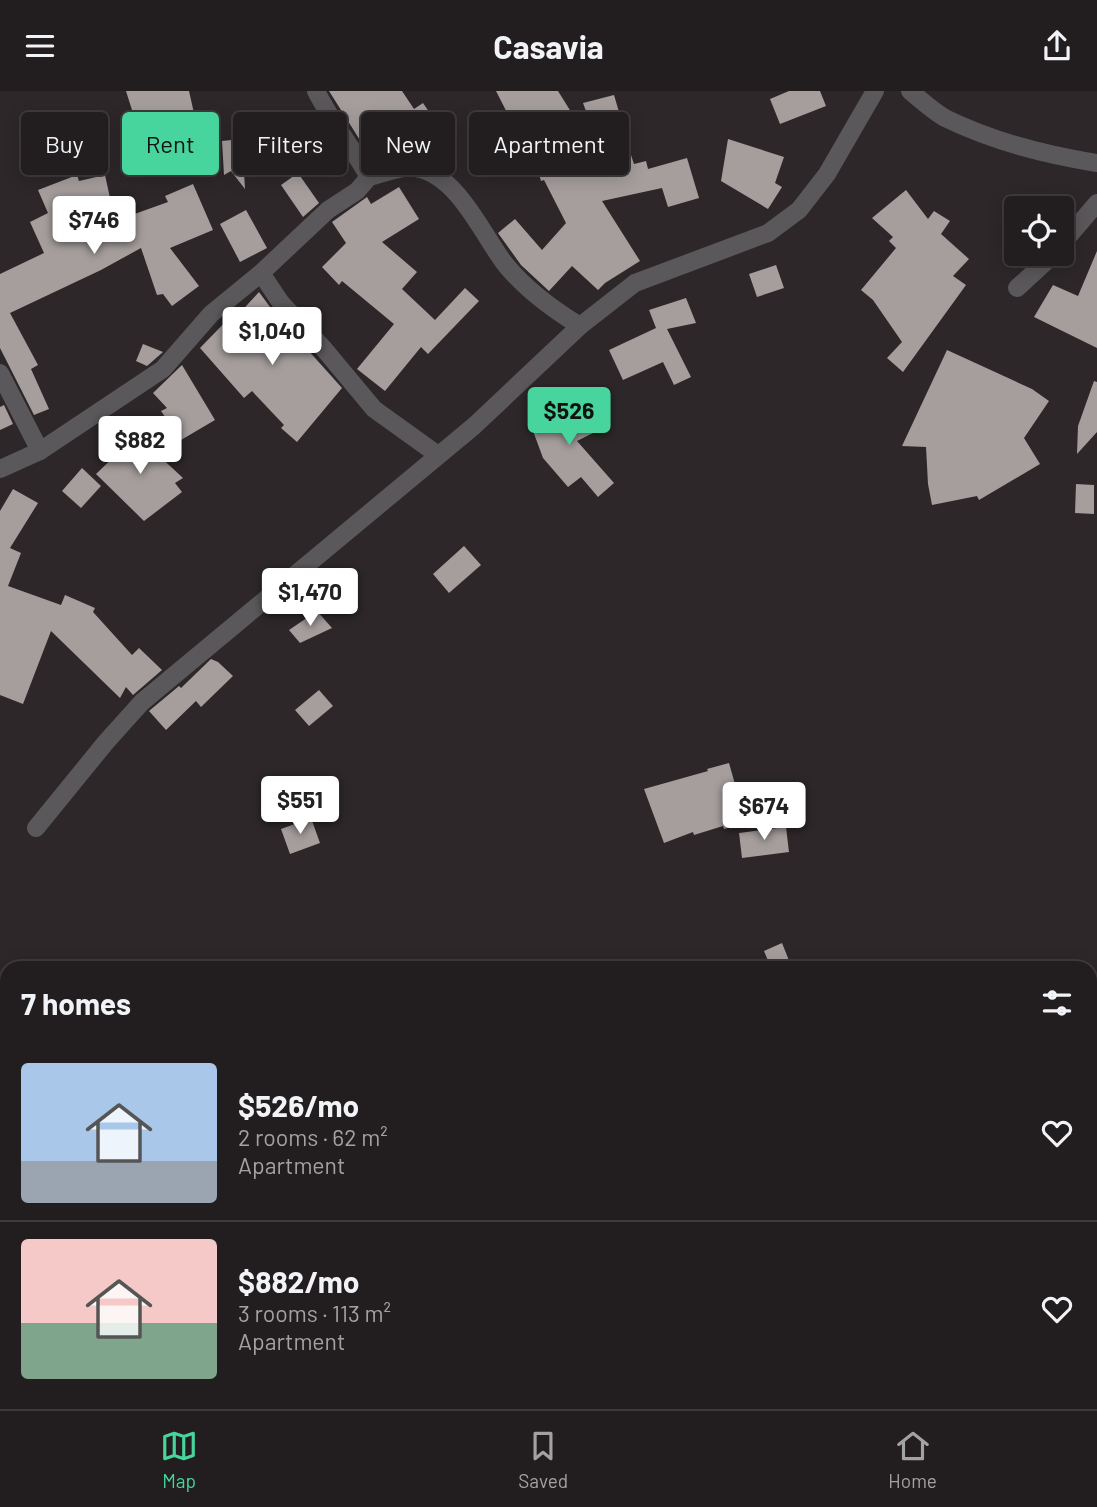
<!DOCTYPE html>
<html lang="en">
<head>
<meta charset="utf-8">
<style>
  body { margin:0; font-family:Barlow,sans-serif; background:#2a2628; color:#f1f3f6; height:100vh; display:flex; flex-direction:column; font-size:26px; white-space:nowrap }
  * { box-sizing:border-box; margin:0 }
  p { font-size:23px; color:#a2a2a4 }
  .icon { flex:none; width:38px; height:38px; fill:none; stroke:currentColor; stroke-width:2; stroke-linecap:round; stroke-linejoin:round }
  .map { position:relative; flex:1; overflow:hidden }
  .panel { position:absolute; left:0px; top:870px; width:1097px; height:450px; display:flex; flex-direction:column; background:#221d1f; border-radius:21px 21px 0 0; box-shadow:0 4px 18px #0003,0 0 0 2px #3f3b3d }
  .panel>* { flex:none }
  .guide { position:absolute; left:21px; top:21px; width:700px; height:63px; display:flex; gap:14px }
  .tools { position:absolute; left:1004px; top:105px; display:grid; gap:14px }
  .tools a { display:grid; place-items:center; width:70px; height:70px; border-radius:7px; background:#221d1f; box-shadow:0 4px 18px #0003,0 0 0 2px #3f3b3d; font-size:35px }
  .price { position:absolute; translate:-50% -60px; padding:0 16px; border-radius:7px; background:#fff; color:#222; font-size:23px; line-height:46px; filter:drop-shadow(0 2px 4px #0008) }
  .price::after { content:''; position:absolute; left:50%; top:42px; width:21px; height:16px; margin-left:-10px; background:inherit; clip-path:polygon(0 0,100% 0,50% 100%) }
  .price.selected { background:#48d49d; color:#111 }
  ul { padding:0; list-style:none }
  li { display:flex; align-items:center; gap:21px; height:175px; padding:0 21px }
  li+li { border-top:2px solid #3f3b3d }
  li span { display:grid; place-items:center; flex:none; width:196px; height:140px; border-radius:7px; color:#555 }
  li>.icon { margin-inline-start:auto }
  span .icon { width:84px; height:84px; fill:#fffc; stroke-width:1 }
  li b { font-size:30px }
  h2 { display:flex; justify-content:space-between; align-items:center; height:84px; padding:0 21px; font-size:30px }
  .pill { padding:0 24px; border-radius:7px; background:#221d1f; box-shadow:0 4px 18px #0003,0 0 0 2px #3f3b3d; font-size:24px; line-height:63px }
  .pill.selected { background:#48d49d; color:#111 }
  header { display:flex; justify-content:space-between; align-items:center; height:91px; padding:0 21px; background:#221d1f; font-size:32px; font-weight:700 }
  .menu { display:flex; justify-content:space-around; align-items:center; height:98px; border-top:2px solid #3f3b3d; background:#221d1f; font-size:19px; color:#a2a2a4 }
  .menu a { display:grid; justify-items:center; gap:4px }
  .menu .selected { color:#48d49d }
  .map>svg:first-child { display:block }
</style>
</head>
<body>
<header><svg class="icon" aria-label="menu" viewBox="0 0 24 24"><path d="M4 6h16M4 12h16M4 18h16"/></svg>Casavia<svg class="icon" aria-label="share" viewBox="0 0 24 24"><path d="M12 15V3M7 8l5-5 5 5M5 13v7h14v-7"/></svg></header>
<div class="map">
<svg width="1097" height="1318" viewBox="0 0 1097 1318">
  <rect width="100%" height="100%" fill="#2d2729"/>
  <g fill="#a59e9d">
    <polygon points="126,0 189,0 196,31 165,38 168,46 143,54"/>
    <polygon points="329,0 402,0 414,18 423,12 438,34 414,50 408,41 400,46 392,35 363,54"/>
    <polygon points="496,0 558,0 573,24 553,34 565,72 601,61 583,12 614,4 622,31 620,31 634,73 646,70 648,78 687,67 699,107 668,116 662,97 602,110 640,170 605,192 598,199 572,175 549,200 521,174 498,142 515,128 542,159 566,132 544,89 541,90 528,45 521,49"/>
    <polygon points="789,0 820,0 826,15 780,33 770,8"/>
    <polygon points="242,48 245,98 231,80 224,84 222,50"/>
    <polygon points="728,48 784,66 775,92 782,96 768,118 721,90"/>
    <polygon points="298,82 319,112 303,126 281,94"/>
    <polygon points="77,84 79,90 105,84 115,130 168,111 165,105 193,93 213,139 170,157 199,195 172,215 163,203 157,204 141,157 101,179 10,222 38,274 31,278 49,318 34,324 0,257 0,183 44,162 30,131 48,122 38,99"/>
    <polygon points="399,96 419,128 382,151 417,181 402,198 435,229 465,197 479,210 428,263 421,256 385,300 357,278 394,233 342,190 339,194 322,176 346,152 332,131 367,106 371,113"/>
    <polygon points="906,99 928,128 934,120 950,130 941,143 969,168 953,185 966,194 903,281 887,267 902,251 873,209 861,199 896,157 889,150 893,146 872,127"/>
    <polygon points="246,119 267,157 240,171 220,133"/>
    <polygon points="1097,160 1097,257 1034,226 1053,194 1078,205"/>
    <polygon points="776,174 784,197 757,206 749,183"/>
    <polygon points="259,201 273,220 342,297 297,351 281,337 284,334 252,300 244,307 200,257 234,222 237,225"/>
    <polygon points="686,207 696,232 667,238 691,286 674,294 663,271 623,289 609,259 656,237 649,219"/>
    <polygon points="143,253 163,261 147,275 136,270"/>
    <polygon points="947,259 1032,298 1049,310 1024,347 1040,373 979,409 977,405 932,414 928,393 926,356 902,355"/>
    <polygon points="182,274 215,329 181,349 161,320 167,317 153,302"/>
    <polygon points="1094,290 1097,291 1097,341 1077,363 1078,335"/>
    <polygon points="581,311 595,341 577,350 614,392 598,406 581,386 568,396 543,367 529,329 558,318 559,321"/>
    <polygon points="4,314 13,333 0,339 0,316"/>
    <polygon points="127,335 183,387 175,392 182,401 144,430 96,383 122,358 113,350"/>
    <polygon points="82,377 101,395 81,417 62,400"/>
    <polygon points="1076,393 1094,394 1094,423 1075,422"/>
    <polygon points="13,398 38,412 10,457 21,462 8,495 61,514 65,504 95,517 93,521 132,564 139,557 162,579 133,604 126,596 120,607 51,540 23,613 0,604 0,420"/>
    <polygon points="464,455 481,474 449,502 433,483"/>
    <polygon points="317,520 332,537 300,552 289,539"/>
    <polygon points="211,568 218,571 233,585 201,616 196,610 166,639 149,620 179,595 181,597"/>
    <polygon points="319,599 333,615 309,635 295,619"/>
    <polygon points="729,672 746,732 724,738 723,735 694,744 693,741 664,752 644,698 708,680 707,678"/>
    <polygon points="311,727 320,752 290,763 281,738"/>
    <polygon points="786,736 789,761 742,767 739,742"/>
    <polygon points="782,852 792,877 771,877 764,860"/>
  </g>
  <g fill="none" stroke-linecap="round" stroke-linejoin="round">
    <polyline stroke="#5a585a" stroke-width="10" points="963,1318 969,1312"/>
    <g stroke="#5a585a" stroke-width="18">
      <path d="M 910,0 C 921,9 933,20 945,27 C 992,50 1046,64 1097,72"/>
      <path d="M 369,86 C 382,83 403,74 416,77 C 458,84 482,143 505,173 C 526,199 552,218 580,235 L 635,192 L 768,142 L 799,119 L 827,83 L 875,0"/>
      <polyline points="1062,153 1097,112"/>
      <polyline points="261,182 281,212 324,258 374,318 438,364"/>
      <polyline points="1017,197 1054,163"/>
      <polyline points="0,282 40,360"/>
      <path d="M 0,378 L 40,360 L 163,278 L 211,223 L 261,182 L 328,119 L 357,100 L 369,86 C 352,56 331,30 316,0"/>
      <polyline points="36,737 106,651 142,611 474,335 580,235"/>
      <polyline points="1090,913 1097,906"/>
      <polyline points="1025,1312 1027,1318"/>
    </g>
  </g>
</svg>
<div class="tools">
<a><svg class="icon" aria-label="locate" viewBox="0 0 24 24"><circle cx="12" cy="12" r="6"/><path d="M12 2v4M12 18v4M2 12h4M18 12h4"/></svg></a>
</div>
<b class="price" style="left:94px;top:165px">$746</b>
<b class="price" style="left:272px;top:276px">$1,040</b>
<b class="price selected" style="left:569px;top:356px">$526</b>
<b class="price" style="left:140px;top:385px">$882</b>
<b class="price" style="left:310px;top:537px">$1,470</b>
<b class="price" style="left:300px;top:745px">$551</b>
<b class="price" style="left:764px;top:751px">$674</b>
<div class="guide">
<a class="pill">Buy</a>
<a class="pill selected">Rent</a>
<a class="pill">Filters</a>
<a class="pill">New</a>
<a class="pill">Apartment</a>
</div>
<section class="panel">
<h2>7 homes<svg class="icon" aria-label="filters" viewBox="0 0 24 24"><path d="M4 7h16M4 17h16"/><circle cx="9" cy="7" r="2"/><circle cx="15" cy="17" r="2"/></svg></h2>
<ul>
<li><span style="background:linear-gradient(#a9c7e8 70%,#9aa5b1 0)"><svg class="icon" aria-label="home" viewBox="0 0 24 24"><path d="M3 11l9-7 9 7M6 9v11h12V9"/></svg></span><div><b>$526/mo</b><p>2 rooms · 62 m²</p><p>Apartment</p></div><svg class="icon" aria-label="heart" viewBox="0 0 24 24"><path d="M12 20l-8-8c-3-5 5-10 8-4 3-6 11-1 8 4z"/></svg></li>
<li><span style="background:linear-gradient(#f6c9c9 60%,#7fa58c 0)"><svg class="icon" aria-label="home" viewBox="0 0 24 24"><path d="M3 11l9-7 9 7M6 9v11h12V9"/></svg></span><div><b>$882/mo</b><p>3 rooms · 113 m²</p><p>Apartment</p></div><svg class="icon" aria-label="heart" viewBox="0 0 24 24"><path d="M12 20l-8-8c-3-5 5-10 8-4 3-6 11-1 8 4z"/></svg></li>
</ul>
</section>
</div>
<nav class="menu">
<a class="selected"><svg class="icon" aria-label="map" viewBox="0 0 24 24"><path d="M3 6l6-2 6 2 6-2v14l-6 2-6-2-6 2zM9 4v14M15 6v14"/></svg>Map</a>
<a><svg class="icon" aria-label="saved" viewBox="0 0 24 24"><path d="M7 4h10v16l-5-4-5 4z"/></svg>Saved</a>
<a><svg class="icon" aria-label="home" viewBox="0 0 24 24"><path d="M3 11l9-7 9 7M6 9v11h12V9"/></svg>Home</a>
</nav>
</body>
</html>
